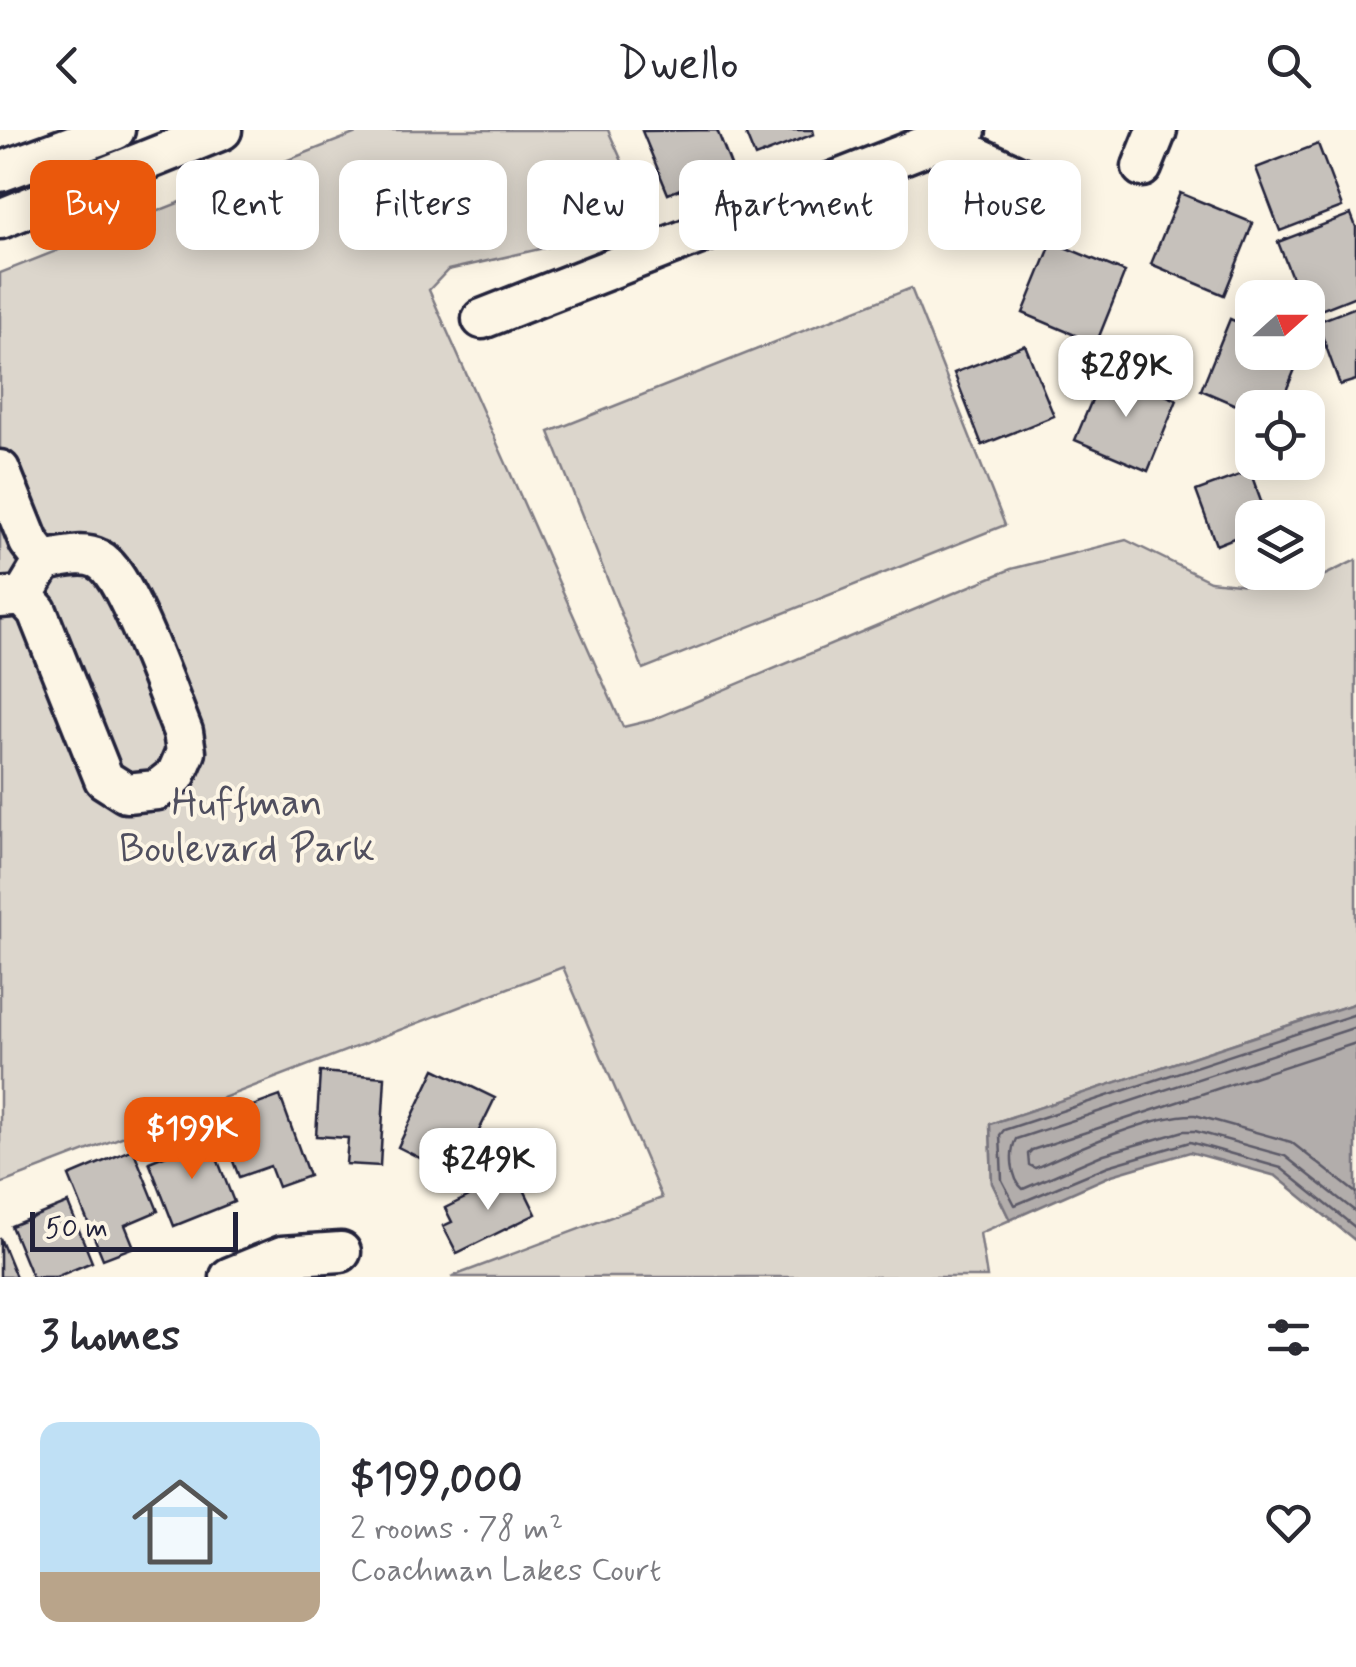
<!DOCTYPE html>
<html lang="en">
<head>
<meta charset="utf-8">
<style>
  body { margin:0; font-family:Mynerve,sans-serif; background:#f2f2f3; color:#2b2b33; height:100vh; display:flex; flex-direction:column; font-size:38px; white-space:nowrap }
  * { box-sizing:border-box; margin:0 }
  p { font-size:32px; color:#7c7c81 }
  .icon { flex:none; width:55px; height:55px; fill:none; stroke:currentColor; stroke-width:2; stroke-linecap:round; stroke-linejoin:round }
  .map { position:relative; height:1147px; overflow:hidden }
  .drawer { display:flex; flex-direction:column; background:#fff; flex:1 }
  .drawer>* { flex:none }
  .hud { position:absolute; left:30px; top:30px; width:1298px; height:90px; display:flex; gap:20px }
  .needle { width:65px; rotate:69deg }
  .controls { position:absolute; left:1235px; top:150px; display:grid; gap:20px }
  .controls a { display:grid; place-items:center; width:90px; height:90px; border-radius:20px; background:#fff; box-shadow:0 5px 25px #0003; font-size:50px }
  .scale { position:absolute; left:30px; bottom:25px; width:208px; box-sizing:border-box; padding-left:10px; border:5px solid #22223b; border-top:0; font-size:28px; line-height:35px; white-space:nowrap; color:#22223b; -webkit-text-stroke:8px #fcf5e5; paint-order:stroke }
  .price { position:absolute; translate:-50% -85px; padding:0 22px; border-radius:20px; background:#fff; color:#222; font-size:32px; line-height:65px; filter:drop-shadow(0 2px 5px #0008) }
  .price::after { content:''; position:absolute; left:50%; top:60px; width:30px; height:22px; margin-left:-15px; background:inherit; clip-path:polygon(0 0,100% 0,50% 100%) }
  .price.active { background:#ea580c; color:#fff }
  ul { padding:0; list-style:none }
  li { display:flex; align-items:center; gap:30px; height:250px; padding:0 40px }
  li+li { border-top:2px solid #e1e1e2 }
  li span { display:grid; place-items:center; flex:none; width:280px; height:200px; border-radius:20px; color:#555 }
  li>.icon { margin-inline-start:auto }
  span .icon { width:120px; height:120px; fill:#fffc; stroke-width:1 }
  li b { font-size:42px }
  h2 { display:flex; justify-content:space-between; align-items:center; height:120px; padding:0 40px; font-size:42px }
  .chip { padding:0 35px; border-radius:20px; background:#fff; box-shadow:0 5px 25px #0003; font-size:35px; line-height:90px }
  .chip.active { background:#ea580c; color:#fff }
  header { display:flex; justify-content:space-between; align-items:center; height:130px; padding:0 40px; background:#fff; font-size:45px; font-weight:600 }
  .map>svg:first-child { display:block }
</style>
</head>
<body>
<header><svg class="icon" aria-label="back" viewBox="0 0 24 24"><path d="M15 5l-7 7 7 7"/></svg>Dwello<svg class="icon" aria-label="search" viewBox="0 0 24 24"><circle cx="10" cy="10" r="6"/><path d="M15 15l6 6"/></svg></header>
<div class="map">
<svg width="1356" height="1147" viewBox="0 0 1356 1147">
  <rect width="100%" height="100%" fill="#fcf5e5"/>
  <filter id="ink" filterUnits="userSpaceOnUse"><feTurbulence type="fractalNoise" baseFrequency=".01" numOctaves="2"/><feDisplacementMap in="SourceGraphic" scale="20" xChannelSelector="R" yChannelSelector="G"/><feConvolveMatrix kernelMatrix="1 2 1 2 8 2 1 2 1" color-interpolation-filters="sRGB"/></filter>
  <g filter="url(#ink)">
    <g fill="#dcd6cc" stroke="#7f7c84" stroke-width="2.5">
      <polygon points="364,0 608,0 646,85 641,96 448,140 429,160 623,597 652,590 1011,439 1126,410 1210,451 1294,460 1356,430 1356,873 990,994 992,1053 1010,1090 980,1103 987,1147 451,1147 662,1068 563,837 0,1054 0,143"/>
      <polygon points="911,158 1005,395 643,539 549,302"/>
    </g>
    <polygon fill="#b2adab" stroke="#78757e" stroke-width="2.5" points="1356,873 1356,1111 1276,1046 1190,1022 1112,1045 1010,1090 992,1053 990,994"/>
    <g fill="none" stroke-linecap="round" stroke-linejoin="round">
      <g stroke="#5c5a68" stroke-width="2.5">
        <polyline points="1356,884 1004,1000 1000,1005 1002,1050 1015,1075 1108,1036 1190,1012 1281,1038 1356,1098"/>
        <path d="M 1356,897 L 1016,1009 C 1009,1022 1011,1049 1023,1059 L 1104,1024 L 1184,1001 L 1195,1001 L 1285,1026 L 1356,1082"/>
        <path d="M 1356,913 L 1032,1020 L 1028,1024 L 1029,1035 L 1035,1038 C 1075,1020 1152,984 1195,985 L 1291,1012 L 1356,1063"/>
      </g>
    </g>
    <g fill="#c6c1bb" stroke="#22223b" stroke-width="2.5">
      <polygon points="717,0 732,38 668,64 642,1"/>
      <polygon points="744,0 813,0 814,4 755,27"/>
      <polygon points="1318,14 1342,77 1280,101 1256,38"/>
      <polygon points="1180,63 1253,93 1224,165 1151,134"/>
      <polygon points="1351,84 1356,97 1356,166 1308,185 1308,168 1300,168 1278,112"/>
      <polygon points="1052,112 1125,142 1096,214 1023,183"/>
      <polygon points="1356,177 1356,250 1340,255 1317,192"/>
      <polygon points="1230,189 1252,198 1252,222 1302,222 1279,278 1252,278 1252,282 1201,260"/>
      <polygon points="1025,215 1054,286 982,315 954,243"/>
      <polygon points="1105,239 1177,270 1148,341 1075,310"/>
      <polygon points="1250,341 1267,388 1252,388 1252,401 1216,415 1196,361"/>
      <polygon points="435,939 495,968 468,1023 437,1008 426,1031 398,1017"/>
      <polygon points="320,942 385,947 380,1036 346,1034 348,1008 316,1006"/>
      <polygon points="280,966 309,1046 278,1057 270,1036 239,1047 217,989"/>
      <polygon points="209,1008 234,1072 174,1096 149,1032"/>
      <polygon points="133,1019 158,1081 125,1095 134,1117 103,1129 69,1046"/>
      <polygon points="516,1043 536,1084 457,1123 443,1096 452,1092 445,1078"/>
      <polygon points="68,1073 92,1132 56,1147 32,1147 11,1096"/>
      <polygon points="0,1108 16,1147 0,1147"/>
    </g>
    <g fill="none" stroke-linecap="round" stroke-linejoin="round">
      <defs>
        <g id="minor">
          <polyline points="941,10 1055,63"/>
          <polyline points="1142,37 1157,0"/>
          <polyline points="0,42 115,0"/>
          <polyline points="0,89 222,0"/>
          <polyline points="482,189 966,0"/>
          <polyline points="0,340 29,412 44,431"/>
          <path d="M 0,468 L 23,466 L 44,431 C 62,428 82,421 98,429 C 126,442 169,568 183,602 L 186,622 L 176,645 L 157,660 L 126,663 L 104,649 L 37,481 L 23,466"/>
          <polyline points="230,1147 282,1126 341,1122"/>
        </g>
      </defs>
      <use href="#minor" stroke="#22223b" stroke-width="45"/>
      <use href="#minor" stroke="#fcf5e5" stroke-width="38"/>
    </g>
  </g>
  <g text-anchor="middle" stroke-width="8" stroke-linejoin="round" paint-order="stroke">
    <g font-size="40" fill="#504f5f" stroke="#fcf5e5">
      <text x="247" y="685">Huffman<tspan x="247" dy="46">Boulevard Park</tspan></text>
    </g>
  </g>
</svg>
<div class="controls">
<a><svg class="needle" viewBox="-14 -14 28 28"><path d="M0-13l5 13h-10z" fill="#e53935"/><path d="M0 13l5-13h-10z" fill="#7c7c81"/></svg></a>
<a><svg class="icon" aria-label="locate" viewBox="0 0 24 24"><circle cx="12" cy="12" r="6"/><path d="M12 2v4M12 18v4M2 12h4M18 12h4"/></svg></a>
<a><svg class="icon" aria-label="layers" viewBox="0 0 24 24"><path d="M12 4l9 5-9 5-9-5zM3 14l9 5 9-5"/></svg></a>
</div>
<div class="scale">50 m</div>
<b class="price" style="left:1126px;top:290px">$289K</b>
<b class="price active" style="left:192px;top:1052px">$199K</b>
<b class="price" style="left:488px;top:1083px">$249K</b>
<div class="hud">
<a class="chip active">Buy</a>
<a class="chip">Rent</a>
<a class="chip">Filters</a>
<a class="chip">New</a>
<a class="chip">Apartment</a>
<a class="chip">House</a>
</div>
</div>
<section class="drawer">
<h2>3 homes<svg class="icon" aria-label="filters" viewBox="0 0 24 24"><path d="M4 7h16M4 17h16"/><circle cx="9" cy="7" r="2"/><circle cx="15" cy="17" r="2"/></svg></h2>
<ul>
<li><span style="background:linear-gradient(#bfe0f5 75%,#b9a48a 0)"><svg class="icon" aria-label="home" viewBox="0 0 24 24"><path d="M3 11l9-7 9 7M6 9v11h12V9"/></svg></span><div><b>$199,000</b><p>2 rooms · 78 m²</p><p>Coachman Lakes Court</p></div><svg class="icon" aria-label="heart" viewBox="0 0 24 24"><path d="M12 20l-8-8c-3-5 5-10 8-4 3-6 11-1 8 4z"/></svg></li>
</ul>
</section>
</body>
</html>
